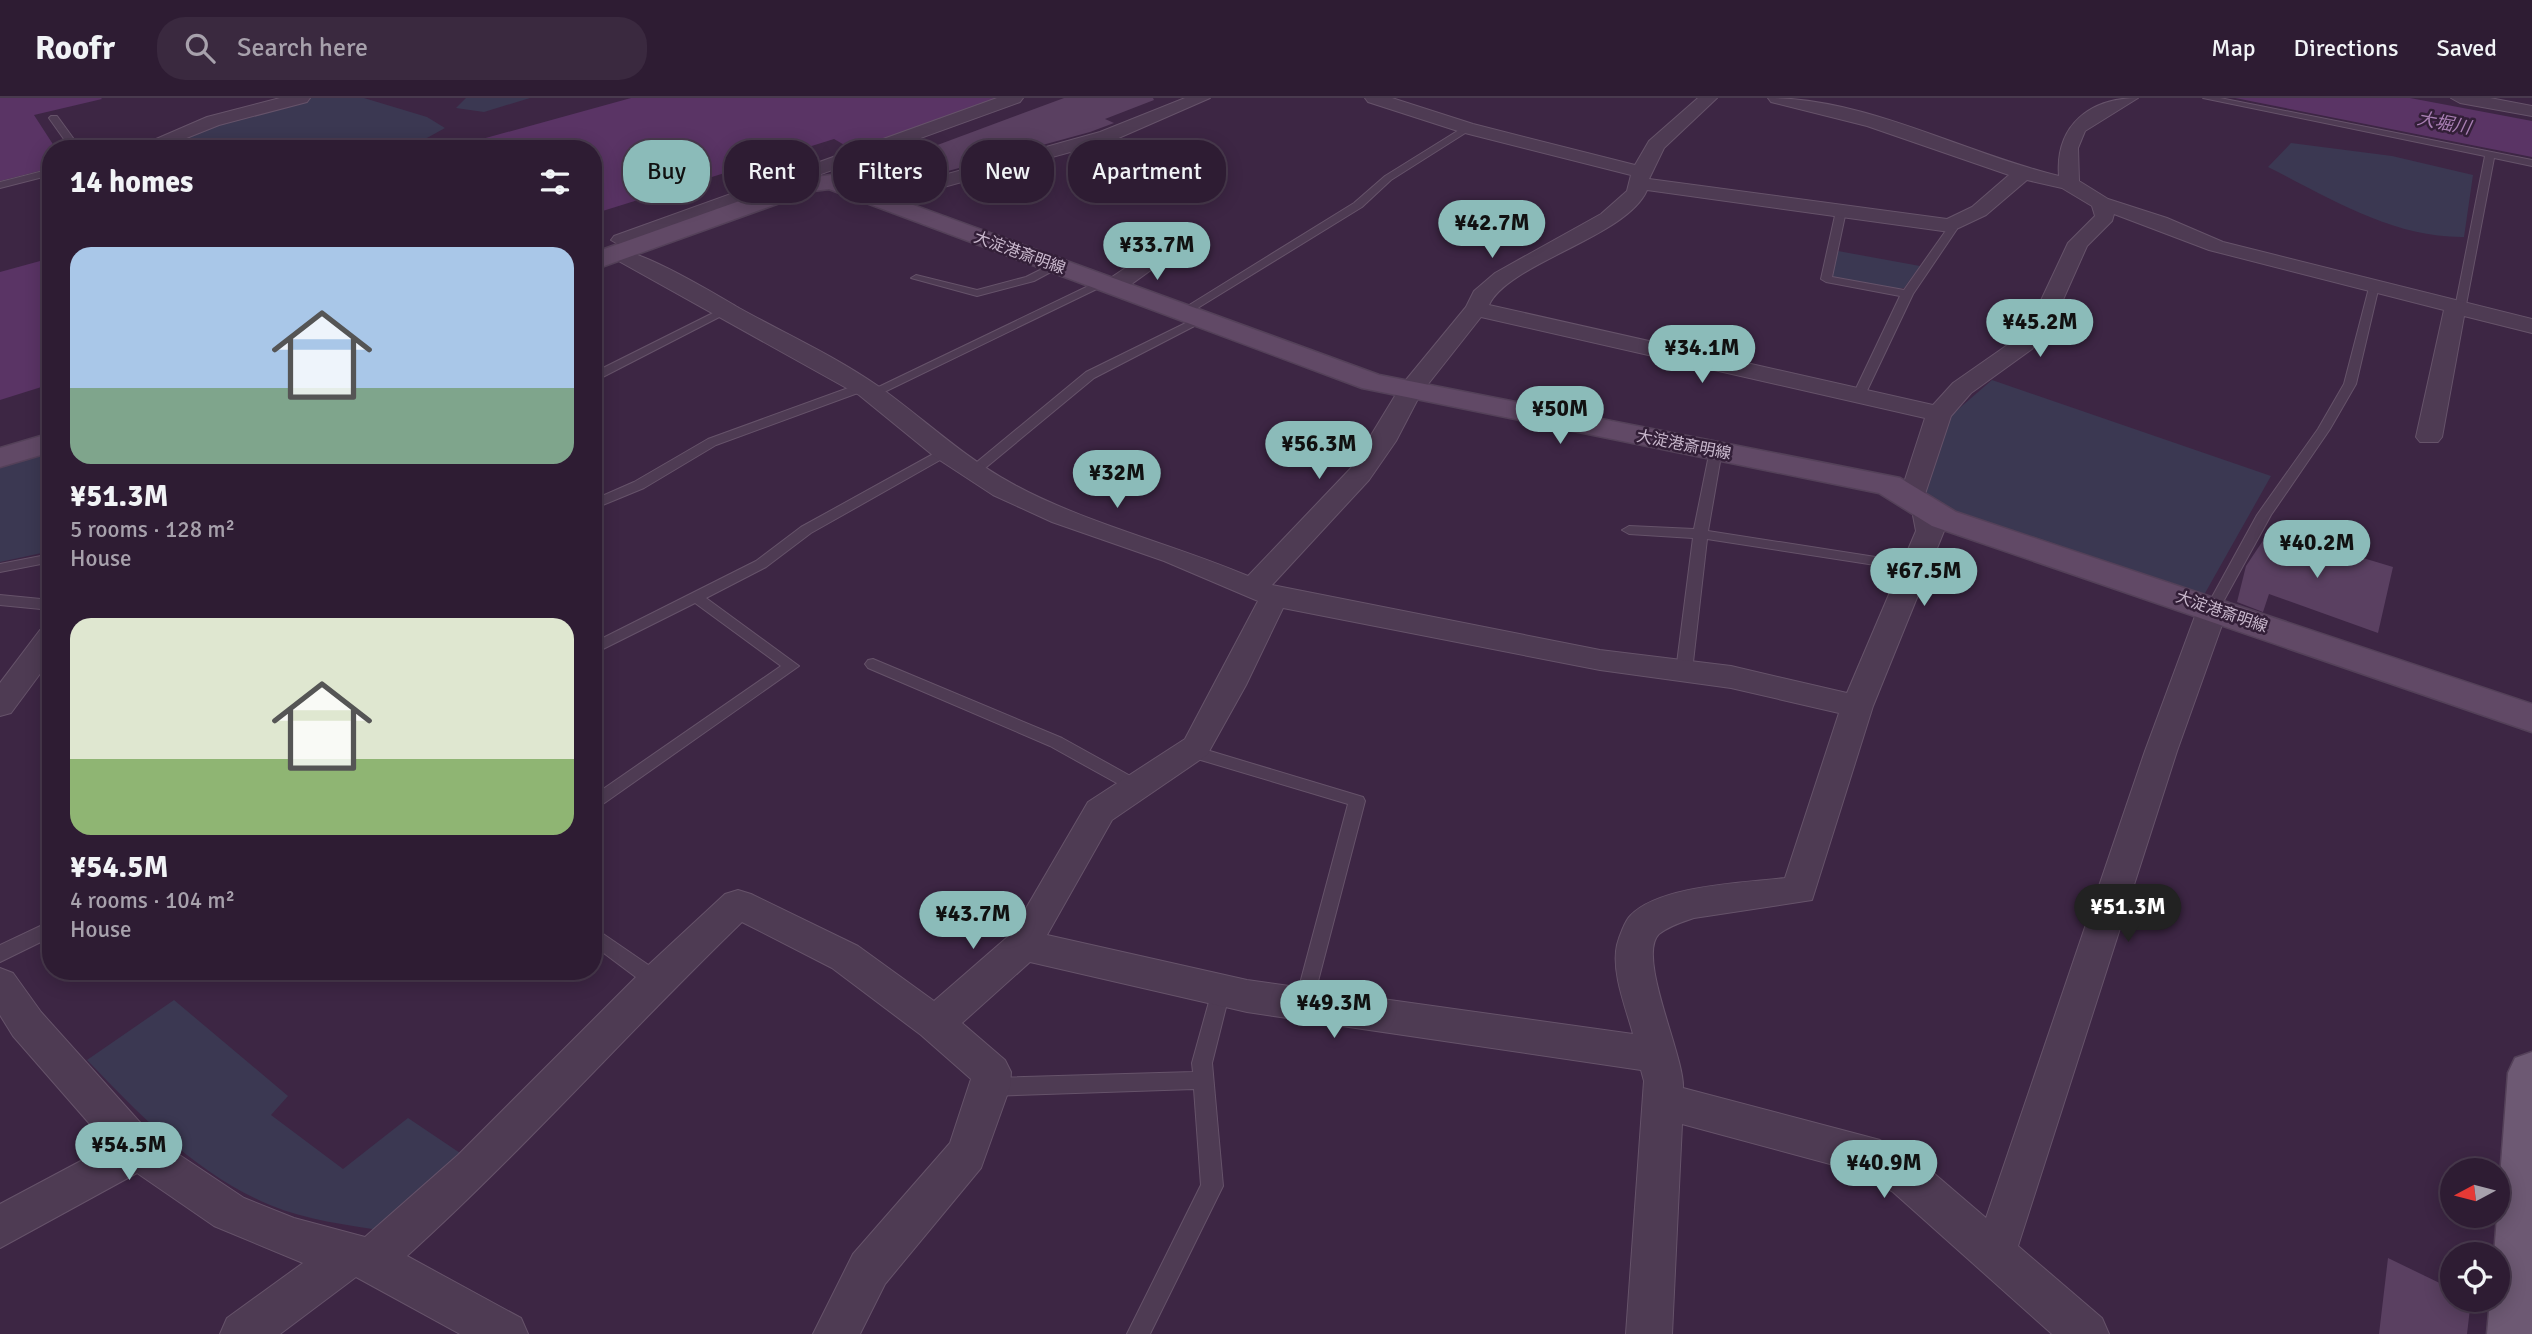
<!DOCTYPE html>
<html lang="en">
<head>
<meta charset="utf-8">
<style>
  body { margin:0; font-family:Signika,"Noto Sans JP",sans-serif; background:#3a293f; color:#f1f3f6; height:100vh; display:flex; flex-direction:column; font-size:26px; white-space:nowrap }
  * { box-sizing:border-box; margin:0 }
  p { font-size:23px; color:#a7a1ac }
  .icon { flex:none; width:38px; height:38px; fill:none; stroke:currentColor; stroke-width:2; stroke-linecap:round; stroke-linejoin:round }
  .map { position:relative; flex:1; overflow:hidden }
  .details { position:absolute; left:42px; top:42px; width:560px; height:840px; display:flex; flex-direction:column; background:#2e1c33; border-radius:28px; box-shadow:0 4px 18px #0003,0 0 0 2px #493a4e }
  .details>* { flex:none }
  .guide { position:absolute; left:623px; top:42px; width:665px; height:63px; display:flex; gap:14px }
  .needle { width:46px; rotate:263deg }
  .buttons { position:absolute; left:2440px; top:1060px; display:grid; gap:14px }
  .buttons a { display:grid; place-items:center; width:70px; height:70px; border-radius:50%; background:#2e1c33; box-shadow:0 4px 18px #0003,0 0 0 2px #493a4e; font-size:35px }
  .price { position:absolute; translate:-50% -60px; padding:0 16px; border-radius:24px; background:#8bbbb9; color:#111; font-size:23px; line-height:46px; filter:drop-shadow(0 2px 4px #0008) }
  .price::after { content:''; position:absolute; left:50%; top:42px; width:21px; height:16px; margin-left:-10px; background:inherit; clip-path:polygon(0 0,100% 0,50% 100%) }
  .price.current { background:#222; color:#fff }
  ul { padding:0; list-style:none }
  li { display:grid; align-content:center; gap:14px; height:371px; padding:0 28px }
  li span { display:grid; place-items:center; height:217px; border-radius:21px; color:#555 }
  li>.icon { margin-inline-start:auto }
  span .icon { width:126px; height:126px; fill:#fffc; stroke-width:1 }
  li b { font-size:30px }
  h2 { display:flex; justify-content:space-between; align-items:center; height:84px; padding:0 28px; font-size:30px }
  .chip { padding:0 24px; border-radius:28px; background:#2e1c33; box-shadow:0 4px 18px #0003,0 0 0 2px #493a4e; font-size:24px; line-height:63px }
  .chip.current { background:#8bbbb9; color:#111 }
  header { display:flex; align-items:center; gap:42px; box-sizing:border-box; height:98px; padding:0 35px; background:#2e1c33; border-bottom:2px solid #493a4e }
  header strong { font-size:33px }
  nav { display:flex; gap:38px; margin-inline-start:auto; font-size:24px }
  .search { width:490px; height:63px; background:#3a293f; display:flex; align-items:center; gap:18px; box-sizing:border-box; padding:0 24px; border-radius:28px; color:#a7a1ac; font-size:26px }
  .map>svg:first-child { display:block }
</style>
</head>
<body>
<header>
<strong>Roofr</strong>
<div class="search"><svg class="icon" aria-label="search" viewBox="0 0 24 24"><circle cx="10" cy="10" r="6"/><path d="M15 15l6 6"/></svg>Search here</div>
<nav><a>Map</a><a>Directions</a><a>Saved</a></nav>
</header>
<div class="map">
<svg width="2532" height="1236" viewBox="0 0 2532 1236">
  <rect width="100%" height="100%" fill="#3d2644"/>
  <g fill="#3b3852">
    <polygon points="310,0 364,0 427,19 445,30 407,51 152,51 210,26"/>
    <polygon points="466,0 530,0 484,14 456,10"/>
    <path d="M 2291,45 L 2392,58 L 2473,77 L 2464,139 C 2393,140 2329,100 2268,69 Z"/>
    <polygon points="1838,153 1920,168 1904,190 1893,192 1832,180"/>
    <polygon points="1992,282 2271,378 2204,497 1940,410 1925,394 1948,320"/>
    <polygon points="51,350 51,453 0,464 0,366"/>
    <path d="M 174,902 L 288,998 L 271,1017 L 343,1071 L 408,1020 L 466,1059 L 385,1133 C 347,1127 306,1122 270,1107 C 196,1076 141,1018 87,962 Z"/>
  </g>
  <g fill="#5a3465">
    <polygon points="0,0 101,0 102,1 34,17 56,51 51,51 51,70 0,83"/>
    <polygon points="631,0 1002,0 855,53 834,41 593,116 593,51 446,51"/>
    <polygon points="2235,0 2410,0 2532,23 2532,59"/>
    <polygon points="51,160 51,286 0,302 0,174"/>
  </g>
  <g fill="#5a4061">
    <polygon points="1064,0 1153,0 1154,2 1105,21 1114,25 1090,34 901,86 873,71"/>
    <polygon points="2270,432 2393,469 2378,535 2269,496 2263,514 2237,504 2246,468"/>
    <polygon points="2388,1160 2452,1191 2452,1202 2471,1202 2467,1236 2379,1236"/>
  </g>
  <g fill="none" stroke-linecap="round" stroke-linejoin="round">
    <defs>
      <g id="service">
        <polygon points="2203,0 2220,0 2532,62 2532,68 2494,60 2465,212 2455,210 2485,58"/>
        <polygon points="51,18 57,18 81,51 71,51 49,20"/>
        <polygon points="1467,27 1472,30 1470,32 1391,82 1362,109 1188,216 1178,214 1354,105 1385,78"/>
        <polygon points="51,71 51,77 0,90 0,84"/>
        <polygon points="1841,110 1846,113 1832,179 1904,192 1947,131 1946,126 1954,126 1957,131 1913,196 1864,299 1858,303 1852,299 1900,198 1826,184 1821,181 1836,113"/>
        <polygon points="1056,164 1061,167 1060,169 1034,183 977,198 911,180 916,177 977,192 1026,179"/>
        <polygon points="1103,181 1107,182 1107,186 876,298 872,299 866,295"/>
        <polygon points="2370,186 2379,188 2356,286 2330,331 2271,417 2218,513 2208,513 2206,510 2257,417 2318,331 2344,286"/>
        <polygon points="725,209 731,212 729,214 593,284 593,275"/>
        <polygon points="1200,218 1206,221 1204,223 1094,280 978,376 973,377 966,373 1086,274"/>
        <polygon points="862,285 868,289 866,292 716,347 644,390 593,411 593,402 634,384 708,341"/>
        <polygon points="1716,348 1722,352 1708,433 1914,465 1921,469 1914,473 1707,441 1692,573 1689,577 1679,577 1676,573 1693,440 1629,436 1622,432 1629,428 1694,431 1710,352"/>
        <polygon points="944,350 949,351 949,357 811,435 766,469 706,500 799,568 593,713 593,698 781,568 695,505 593,556 593,545 756,463 801,429"/>
        <polygon points="51,456 51,464 0,474 0,466"/>
        <polygon points="0,497 51,502 51,512 0,507"/>
        <polygon points="873,561 1062,640 1143,685 1145,689 1143,693 1131,693 1050,648 868,570 865,566 868,562"/>
        <polygon points="1190,647 1363,699 1365,703 1310,914 1303,916 1296,914 1294,908 1348,706 1184,657 1182,653"/>
        <polygon points="51,823 51,839 0,864 0,847"/>
        <polygon points="593,829 663,877 665,883 663,889 656,891 649,889 593,847"/>
        <polygon points="1221,885 1228,887 1230,893 1212,965 1223,1088 1150,1236 1127,1236 1201,1087 1194,991 990,998 983,995 980,989 983,983 990,980 1193,974 1192,965 1212,893 1214,887"/>
      </g>
      <g id="minor">
        <polygon points="280,0 310,0 307,4 219,27 159,51 133,51 207,19"/>
        <polygon points="997,0 1023,0 1020,4 628,146 621,148 611,142 614,138"/>
        <polygon points="1185,0 1210,0 1114,42 875,108 865,102 868,98 1100,34"/>
        <path d="M 1365,0 L 1392,0 L 1473,26 L 1635,67 L 1649,43 L 1698,0 L 1717,0 L 1664,50 L 1649,81 L 1947,121 L 1972,109 L 2009,77 L 1867,28 L 1771,4 L 1768,0 C 1868,0 1963,55 2059,78 C 2055,27 2090,0 2138,0 L 2085,33 L 2078,50 L 2079,83 L 2108,101 L 2167,120 L 2223,144 L 2532,221 L 2532,235 L 2464,218 L 2442,339 L 2438,344 L 2420,344 L 2416,339 L 2444,212 L 2209,152 L 2114,116 L 2112,123 L 2087,148 L 2058,213 L 2032,251 L 1971,295 L 1951,318 L 1922,405 L 1935,406 L 1944,433 L 1873,608 L 1812,802 L 1694,820 C 1682,824 1669,828 1659,836 C 1636,858 1685,959 1683,990 L 1880,1042 L 1923,1066 L 1986,1120 L 2145,653 L 2198,510 L 2203,503 L 2213,501 L 2223,503 L 2228,510 L 2177,653 L 2018,1148 L 2102,1220 L 2109,1236 L 2052,1236 L 1893,1094 L 1856,1073 L 1682,1026 L 1672,1236 L 1626,1236 L 1644,983 L 1641,972 L 1247,914 L 1030,864 L 962,925 L 1005,962 L 1011,974 L 1010,989 L 981,1070 L 885,1186 L 860,1236 L 813,1236 L 853,1156 L 950,1045 L 971,981 L 921,937 L 832,870 L 742,824 C 628,934 524,1052 407,1158 L 521,1220 L 528,1236 L 460,1236 L 356,1179 L 280,1236 L 220,1236 L 227,1220 L 303,1165 L 214,1128 L 137,1075 L 0,1150 L 0,1106 L 109,1048 L 13,938 L 0,917 L 0,870 L 13,875 L 41,914 L 154,1040 L 244,1100 L 294,1120 L 365,1139 L 458,1057 L 643,872 L 725,796 L 738,792 L 751,796 L 858,848 L 934,903 L 1011,836 L 1088,704 L 1185,641 L 1258,503 L 1164,463 L 1052,424 L 993,397 L 935,359 L 859,297 L 606,156 L 610,152 C 633,146 715,196 739,210 C 784,235 835,258 878,288 C 923,320 962,358 1011,385 C 1081,424 1173,446 1248,478 L 1351,370 L 1401,288 L 1466,209 L 1474,193 L 1495,175 L 1601,116 L 1627,93 L 1631,77 L 1461,34 L 1368,4 ZM 2027,82 L 2062,90 L 2092,108 L 2095,118 L 2068,145 L 2036,213 L 2016,241 L 1953,285 L 1933,307 L 1489,207 C 1508,165 1627,139 1647,92 L 1950,134 L 1986,117 ZM 1481,219 L 1925,320 L 1899,400 L 1903,406 L 1915,407 L 1912,412 L 1916,433 L 1847,595 L 1731,568 L 1600,552 L 1272,487 L 1369,382 L 1396,343 L 1421,295 ZM 1283,510 L 1600,572 L 1731,590 L 1839,615 L 1785,780 C 1745,785 1659,787 1630,818 C 1625,823 1619,839 1617,847 C 1611,874 1626,910 1633,936 L 1247,882 L 1047,837 L 1112,722 L 1207,657 L 1246,587 Z"/>
        <polygon points="2451,0 2490,0 2532,8 2532,18 2460,5"/>
        <polygon points="1177,138 1187,144 1184,148 1122,193 1106,193 1103,188 1106,183 1170,140"/>
        <polygon points="51,529 51,561 11,615 0,618 0,585 40,532"/>
      </g>
      <g id="secondary">
        <polygon points="831,77 1379,277 1900,380 1956,414 2532,606 2532,634 1932,428 1879,395 1362,290 829,91 813,93 593,172 593,155 801,81"/>
        <polygon points="51,335 51,354 0,369 0,350"/>
      </g>
      <polygon id="primary" points="2532,954 2532,1236 2487,1236 2490,1202 2497,1202 2497,1157 2494,1157 2508,975 2515,960"/>
    </defs>
    <use href="#service" stroke="#66536a" stroke-width="2"/>
    <use href="#minor" stroke="#66536a" stroke-width="2"/>
    <use href="#secondary" stroke="#544159" stroke-width="3"/>
    <use href="#primary" stroke="#544159" stroke-width="3"/>
    <use href="#service" fill="#4e3b53" fill-rule="evenodd"/>
    <use href="#minor" fill="#4e3b53" fill-rule="evenodd"/>
    <use href="#secondary" fill="#614966" fill-rule="evenodd"/>
    <use href="#primary" fill="#6d5973" fill-rule="evenodd"/>
  </g>
  <g text-anchor="middle" stroke-width="5" stroke-linejoin="round" paint-order="stroke">
    <g font-size="16" fill="#c9b8cd" stroke="#331f38">
      <text transform="translate(1020 154) rotate(20)" y="6">大淀港斎明線</text>
      <text transform="translate(1684 346) rotate(11)" y="6">大淀港斎明線</text>
      <text transform="translate(2222 513) rotate(19)" y="6">大淀港斎明線</text>
    </g>
    <g font-size="18" font-style="italic" fill="#a97fb4" stroke="#331f38">
      <text transform="translate(2444 25) rotate(11)" y="6">大堀川</text>
    </g>
  </g>
</svg>
<div class="buttons">
<a><svg class="needle" viewBox="-14 -14 28 28"><path d="M0-13l5 13h-10z" fill="#e53935"/><path d="M0 13l5-13h-10z" fill="#a7a1ac"/></svg></a>
<a><svg class="icon" aria-label="locate" viewBox="0 0 24 24"><circle cx="12" cy="12" r="6"/><path d="M12 2v4M12 18v4M2 12h4M18 12h4"/></svg></a>
</div>
<b class="price" style="left:1492px;top:162px">¥42.7M</b>
<b class="price" style="left:1157px;top:184px">¥33.7M</b>
<b class="price" style="left:2040px;top:261px">¥45.2M</b>
<b class="price" style="left:1702px;top:287px">¥34.1M</b>
<b class="price" style="left:1560px;top:348px">¥50M</b>
<b class="price" style="left:1319px;top:383px">¥56.3M</b>
<b class="price" style="left:1117px;top:412px">¥32M</b>
<b class="price" style="left:2317px;top:482px">¥40.2M</b>
<b class="price" style="left:1924px;top:510px">¥67.5M</b>
<b class="price current" style="left:2128px;top:846px">¥51.3M</b>
<b class="price" style="left:973px;top:853px">¥43.7M</b>
<b class="price" style="left:1334px;top:942px">¥49.3M</b>
<b class="price" style="left:129px;top:1084px">¥54.5M</b>
<b class="price" style="left:1884px;top:1102px">¥40.9M</b>
<div class="guide">
<a class="chip current">Buy</a>
<a class="chip">Rent</a>
<a class="chip">Filters</a>
<a class="chip">New</a>
<a class="chip">Apartment</a>
</div>
<section class="details">
<h2>14 homes<svg class="icon" aria-label="filters" viewBox="0 0 24 24"><path d="M4 7h16M4 17h16"/><circle cx="9" cy="7" r="2"/><circle cx="15" cy="17" r="2"/></svg></h2>
<ul>
<li><span style="background:linear-gradient(#a9c7e8 65%,#7fa58c 0)"><svg class="icon" aria-label="home" viewBox="0 0 24 24"><path d="M3 11l9-7 9 7M6 9v11h12V9"/></svg></span><div><b>¥51.3M</b><p>5 rooms · 128 m²</p><p>House</p></div></li>
<li><span style="background:linear-gradient(#dfe7d0 65%,#8fb573 0)"><svg class="icon" aria-label="home" viewBox="0 0 24 24"><path d="M3 11l9-7 9 7M6 9v11h12V9"/></svg></span><div><b>¥54.5M</b><p>4 rooms · 104 m²</p><p>House</p></div></li>
</ul>
</section>
</div>
</body>
</html>
